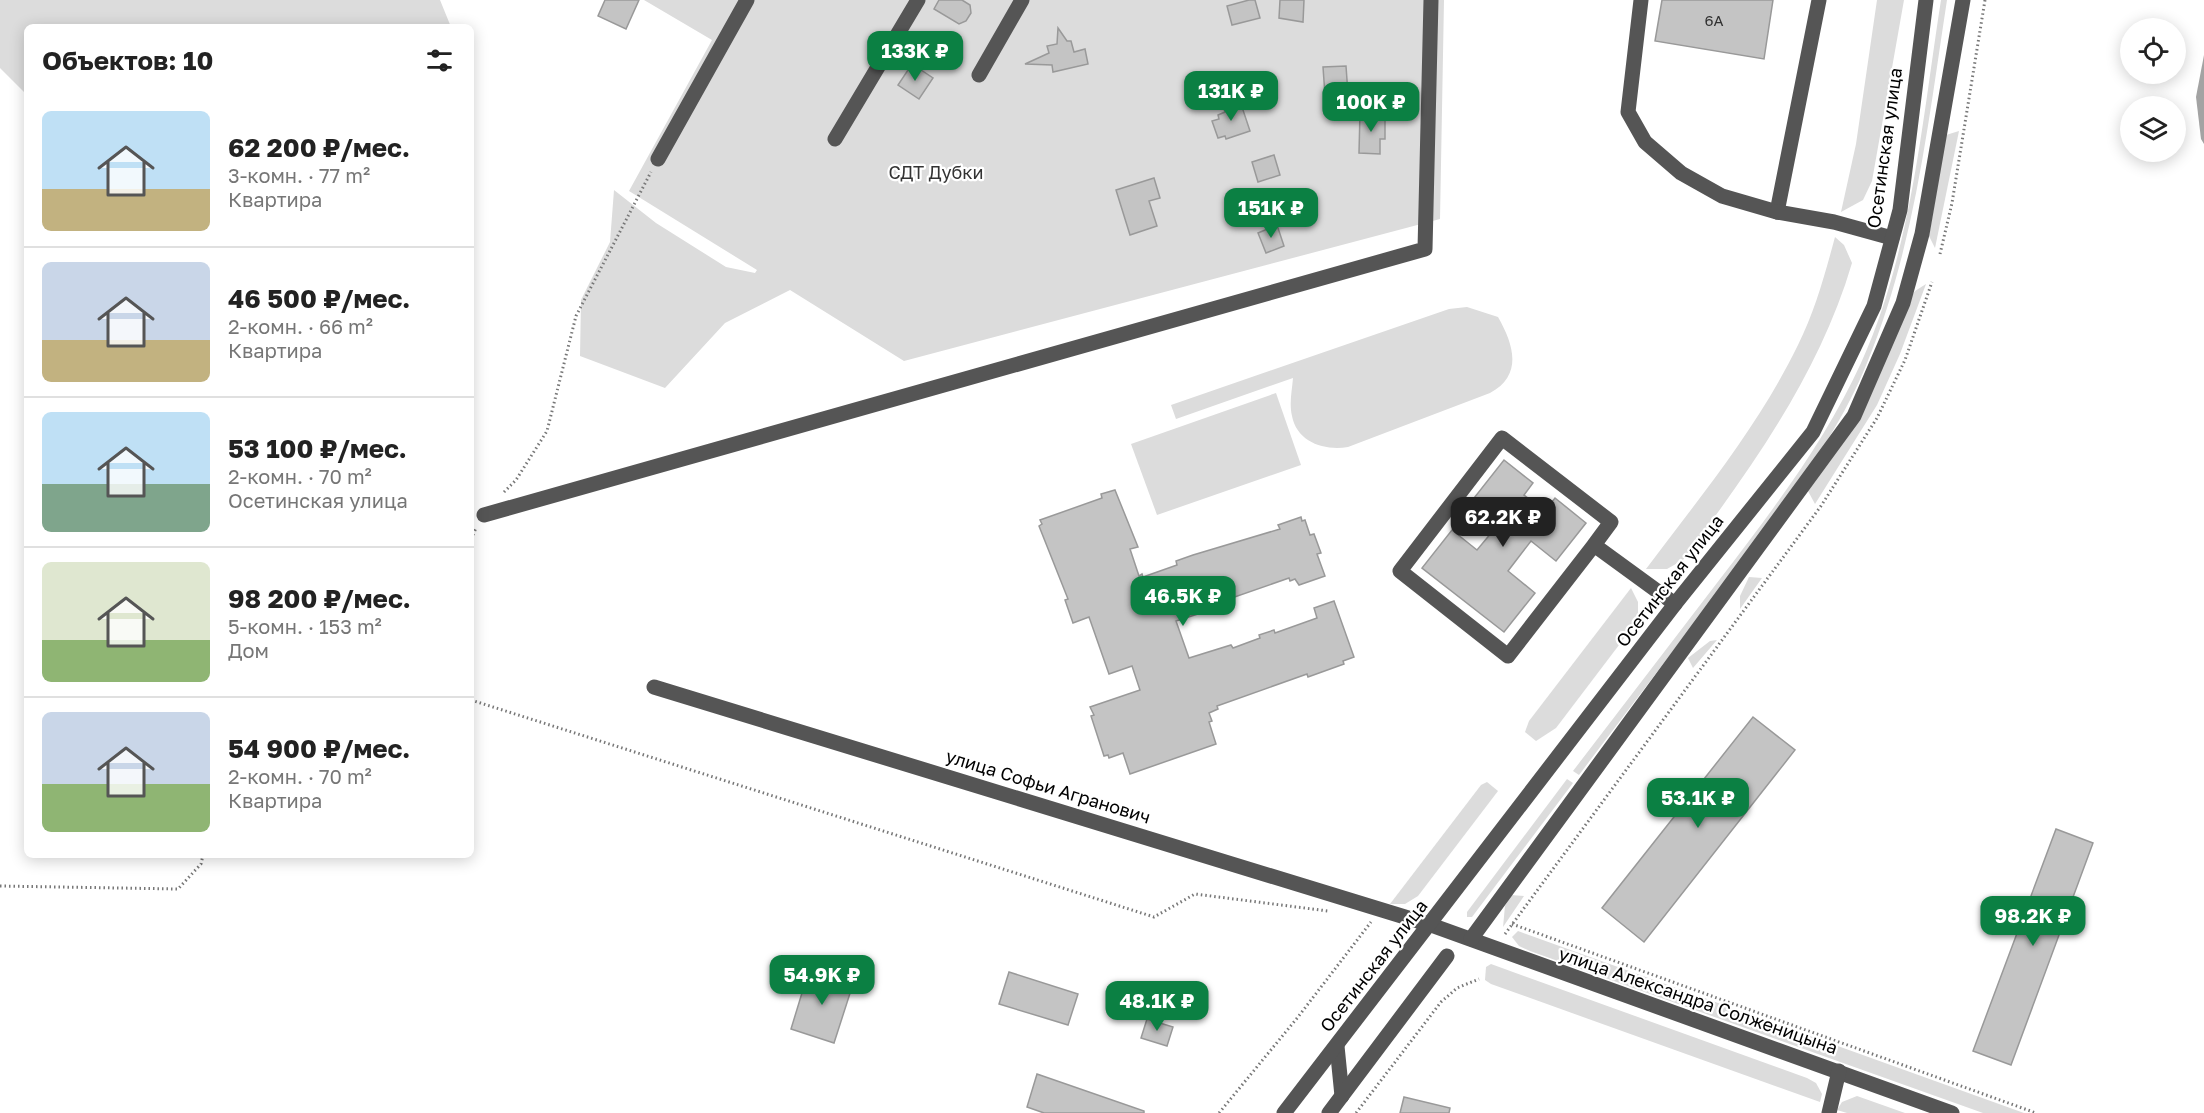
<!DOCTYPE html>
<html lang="ru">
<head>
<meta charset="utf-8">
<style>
  body { margin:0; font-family:"Golos Text",sans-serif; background:#f6f6f6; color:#222; height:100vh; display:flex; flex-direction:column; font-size:22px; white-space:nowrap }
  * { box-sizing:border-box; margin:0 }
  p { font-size:20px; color:#767676 }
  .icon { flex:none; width:33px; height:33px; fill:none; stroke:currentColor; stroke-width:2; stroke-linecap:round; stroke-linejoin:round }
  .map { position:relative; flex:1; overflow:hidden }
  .sheet { position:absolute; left:24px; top:24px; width:450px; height:834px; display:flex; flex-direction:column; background:#fff; border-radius:9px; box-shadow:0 3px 15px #0003 }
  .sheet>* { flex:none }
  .fabs { position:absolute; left:2120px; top:18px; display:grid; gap:12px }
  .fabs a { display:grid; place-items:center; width:66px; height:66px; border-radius:50%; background:#fff; box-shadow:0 3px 15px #0003; font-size:30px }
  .price { position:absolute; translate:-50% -51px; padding:0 14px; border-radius:12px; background:#0b8043; color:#fff; font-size:20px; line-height:39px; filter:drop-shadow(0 2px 3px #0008) }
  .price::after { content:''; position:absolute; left:50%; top:36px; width:18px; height:14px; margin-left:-9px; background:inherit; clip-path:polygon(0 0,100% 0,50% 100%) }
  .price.on { background:#222; color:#fff }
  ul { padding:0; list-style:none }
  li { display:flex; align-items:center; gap:18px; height:150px; padding:0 18px }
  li+li { border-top:2px solid #e0e0e0 }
  li span { display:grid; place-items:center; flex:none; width:168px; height:120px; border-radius:9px; color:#555 }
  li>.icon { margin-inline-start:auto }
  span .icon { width:72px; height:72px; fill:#fffc; stroke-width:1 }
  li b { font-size:26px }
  h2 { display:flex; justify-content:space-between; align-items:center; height:72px; padding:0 18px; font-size:26px }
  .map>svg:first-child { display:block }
</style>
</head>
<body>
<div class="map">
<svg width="2204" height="1113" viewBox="0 0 2204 1113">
  <rect width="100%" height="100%" fill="#fff"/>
  <g fill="#dcdcdc">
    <polygon points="0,0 440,0 451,27 27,27 27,95 0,68"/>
    <polygon points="644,0 1444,0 1440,219 904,361 790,290 725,323 665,388 580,356 581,300 610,242 614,190 656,223 726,267 755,273 757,270 629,191 712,40"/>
    <polygon points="1877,0 1904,0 1872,181 1863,200 1841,212 1856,144"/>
    <path d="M 1941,0 L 1947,0 C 1928,123 1915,246 1867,363 C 1837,438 1784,504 1735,569 C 1683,638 1631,706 1579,775 L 1573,771 C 1622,707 1671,643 1720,579 C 1772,511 1825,442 1861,363 C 1912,250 1922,121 1941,0 Z"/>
    <polygon points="1959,131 1935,248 1929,236 1946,135"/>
    <path d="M 1835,237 L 1844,245 L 1852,263 C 1819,375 1751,468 1683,560 L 1667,569 L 1646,569 C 1700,497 1758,427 1798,345 C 1815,311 1825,274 1835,237 Z"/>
    <polygon points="1926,284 1900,354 1877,405 1815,504 1808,491 1848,433 1909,300 1915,291"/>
    <path d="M 1467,307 L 1498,317 C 1514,345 1523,375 1490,393 L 1348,447 C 1324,451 1297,442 1292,416 C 1289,403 1292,391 1293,378 L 1176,419 L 1171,405 L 1449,309 Z"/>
    <polygon points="1276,393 1301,465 1157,515 1131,444"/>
    <polygon points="1749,577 1762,578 1740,609 1740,596"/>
    <polygon points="1631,588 1638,602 1638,620 1556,728 1536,741 1525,732 1529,721"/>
    <polygon points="1717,640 1693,668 1688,658 1710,641"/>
    <polygon points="1567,779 1573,783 1472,917 1467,917 1467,912"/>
    <polygon points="1487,782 1498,791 1418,896 1405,904 1390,904 1481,785"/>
    <polygon points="1511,895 1524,896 1503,927 1505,906"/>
    <polygon points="1518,931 2024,1113 1983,1113 1530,951 1519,946 1512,937"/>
    <polygon points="1491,964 1807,1078 1816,1083 1822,1094 1820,1102 1491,984 1485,980 1486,967"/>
    <polygon points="1857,1096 1905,1113 1847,1113 1837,1110 1842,1102"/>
  </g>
  <polygon fill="#a3a3a3" points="2204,55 2204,144 2201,139 2196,97"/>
  <g fill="#c4c4c4" stroke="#999" stroke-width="1.5">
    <polygon points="605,0 639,0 626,29 598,16"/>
    <polygon points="939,0 962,0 970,5 971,13 966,21 959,24 934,9"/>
    <polygon points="1249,0 1255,0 1260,18 1232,25 1227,6"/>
    <polygon points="1280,0 1304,0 1303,22 1279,18"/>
    <polygon points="1662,0 1773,0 1764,59 1655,41"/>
    <polygon points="1058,28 1067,41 1071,41 1074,52 1085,49 1088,64 1053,72 1052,65 1025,64 1049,53 1047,46 1057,44"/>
    <polygon points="912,64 933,78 919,99 898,85"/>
    <polygon points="1346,66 1348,94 1325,95 1323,67"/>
    <polygon points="1240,101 1250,131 1226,139 1225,136 1218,138 1212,121 1219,119 1218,115 1225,112 1223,106"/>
    <polygon points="1360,113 1385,114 1385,139 1380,139 1380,154 1359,153"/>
    <polygon points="1274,155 1280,175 1258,182 1252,162"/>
    <polygon points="1154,178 1160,198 1149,201 1157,226 1130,235 1116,190"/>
    <polygon points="1277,225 1284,246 1266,253 1258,233"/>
    <polygon points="1504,460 1533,483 1524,495 1545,511 1555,498 1586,523 1556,561 1531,541 1508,571 1535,593 1504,632 1422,568 1452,530 1477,550 1502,520 1474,498"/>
    <polygon points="1115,490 1138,547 1130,549 1139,576 1142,574 1143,577 1177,565 1176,561 1193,555 1280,529 1278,525 1301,517 1302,521 1305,520 1310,535 1314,534 1321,553 1317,554 1325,576 1299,585 1295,579 1290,581 1289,578 1200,609 1201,613 1176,621 1189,658 1231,645 1233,648 1260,638 1259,635 1274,630 1275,633 1317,618 1314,608 1334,601 1354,657 1343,661 1344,664 1308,677 1307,674 1217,706 1218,709 1209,713 1212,721 1209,722 1216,744 1130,774 1123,753 1109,758 1108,755 1104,756 1091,716 1094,715 1090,707 1140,690 1132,666 1109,674 1089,617 1073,623 1065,600 1068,599 1039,526 1042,524 1040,520 1102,498 1101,494"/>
    <polygon points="1753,717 1795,750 1644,942 1602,908"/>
    <polygon points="2056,829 2093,843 2011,1065 1973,1051"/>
    <polygon points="809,970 853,984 834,1043 791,1029"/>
    <polygon points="1009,972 1078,994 1068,1025 999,1004"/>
    <polygon points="1147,1019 1173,1027 1167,1046 1141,1038"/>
    <polygon points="1037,1074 1144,1111 1144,1113 1044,1113 1027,1107"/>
    <polygon points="1404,1097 1450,1108 1449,1113 1400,1113"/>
  </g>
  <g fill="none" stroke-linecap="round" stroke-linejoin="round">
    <g stroke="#777" stroke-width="3" stroke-dasharray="1.5 3" stroke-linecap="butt">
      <polyline points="1940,254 1952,203 1985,0"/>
      <polyline points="504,492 516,480 547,431 576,316 651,172"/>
      <polyline points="471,539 476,528"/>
      <polyline points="471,700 1154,917 1195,894 1328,911"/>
      <polyline points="0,886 178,889 201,864 203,855"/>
      <polyline points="1512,924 2036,1113"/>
      <polyline points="1505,934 1821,506 1877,418 1905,360 1932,282"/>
      <polyline points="1219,1113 1298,1017 1371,922"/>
      <polyline points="1356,1113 1441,1002 1457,988 1479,979"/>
    </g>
    <g stroke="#555" stroke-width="15">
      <polyline points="1641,0 1628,112 1645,142 1681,173 1722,196 1777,212 1819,0"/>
      <polyline points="979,75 1022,0"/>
      <polyline points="835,139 918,0"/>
      <polyline points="658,159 747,0"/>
      <polyline points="1777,212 1834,222 1892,238"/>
      <polyline points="484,515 1425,249 1431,0"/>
      <polyline points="1594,545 1611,522 1502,438 1400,571 1508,656 1594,545 1675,604"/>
      <polyline points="654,687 1431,925 1952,1113"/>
      <polyline points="1471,939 1854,416 1903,303 1922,234 1963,0"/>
      <polyline points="1337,1046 1342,1096"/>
      <polyline points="1284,1113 1675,604 1813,432 1874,306 1900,210 1926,0"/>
      <polyline points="1329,1113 1447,956"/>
      <polyline points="1829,1113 1839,1071"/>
    </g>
  </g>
  <g text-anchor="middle" stroke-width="4.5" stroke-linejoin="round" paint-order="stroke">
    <g font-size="15" fill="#313131">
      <text x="1714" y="26">6А</text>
    </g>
    <g font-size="18" fill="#000" stroke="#fff">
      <text transform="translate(1885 148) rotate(-82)" y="6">Осетинская улица</text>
      <text transform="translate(1670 581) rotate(-52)" y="6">Осетинская улица</text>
      <text transform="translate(1048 787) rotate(17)" y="6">улица Софьи Агранович</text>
      <text transform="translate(1374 966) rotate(-52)" y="6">Осетинская улица</text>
      <text transform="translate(1698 1001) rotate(19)" y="6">улица Александра Солженицына</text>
    </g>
    <g font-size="18" fill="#333" stroke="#fff">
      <text x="936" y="179">СДТ Дубки</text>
    </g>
  </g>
</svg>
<div class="fabs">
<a><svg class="icon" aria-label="locate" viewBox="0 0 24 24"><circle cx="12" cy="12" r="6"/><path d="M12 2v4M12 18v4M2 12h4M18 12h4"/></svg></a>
<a><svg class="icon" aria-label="layers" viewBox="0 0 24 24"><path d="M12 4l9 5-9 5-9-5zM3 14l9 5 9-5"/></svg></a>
</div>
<b class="price" style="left:915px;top:82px">133K ₽</b>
<b class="price" style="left:1231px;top:122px">131K ₽</b>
<b class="price" style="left:1371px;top:133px">100K ₽</b>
<b class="price" style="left:1271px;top:239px">151K ₽</b>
<b class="price on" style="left:1503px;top:548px">62.2K ₽</b>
<b class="price" style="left:1183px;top:627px">46.5K ₽</b>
<b class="price" style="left:1698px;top:829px">53.1K ₽</b>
<b class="price" style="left:2033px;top:947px">98.2K ₽</b>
<b class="price" style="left:822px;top:1006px">54.9K ₽</b>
<b class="price" style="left:1157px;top:1032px">48.1K ₽</b>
<section class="sheet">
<h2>Объектов: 10<svg class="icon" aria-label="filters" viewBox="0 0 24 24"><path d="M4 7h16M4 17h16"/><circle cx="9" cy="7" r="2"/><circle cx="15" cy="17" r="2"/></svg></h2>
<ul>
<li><span style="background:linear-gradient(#bfe0f5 65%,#c2b280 0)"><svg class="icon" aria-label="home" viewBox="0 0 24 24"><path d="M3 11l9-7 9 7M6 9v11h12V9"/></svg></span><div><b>62 200 ₽/мес.</b><p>3-комн. · 77 m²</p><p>Квартира</p></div></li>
<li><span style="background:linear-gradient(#c9d6e8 65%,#c2b280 0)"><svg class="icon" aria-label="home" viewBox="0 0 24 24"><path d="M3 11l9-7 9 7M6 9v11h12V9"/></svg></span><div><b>46 500 ₽/мес.</b><p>2-комн. · 66 m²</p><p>Квартира</p></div></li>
<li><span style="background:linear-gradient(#bfe0f5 60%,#7fa58c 0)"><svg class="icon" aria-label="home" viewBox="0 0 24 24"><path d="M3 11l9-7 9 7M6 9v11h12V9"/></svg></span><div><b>53 100 ₽/мес.</b><p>2-комн. · 70 m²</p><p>Осетинская улица</p></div></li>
<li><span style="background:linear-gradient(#dfe7d0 65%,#8fb573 0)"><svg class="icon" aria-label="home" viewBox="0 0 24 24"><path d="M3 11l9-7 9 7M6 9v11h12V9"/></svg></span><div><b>98 200 ₽/мес.</b><p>5-комн. · 153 m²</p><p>Дом</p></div></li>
<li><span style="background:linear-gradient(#c9d6e8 60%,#8fb573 0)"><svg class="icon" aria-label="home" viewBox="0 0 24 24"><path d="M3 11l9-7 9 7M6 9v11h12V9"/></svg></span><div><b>54 900 ₽/мес.</b><p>2-комн. · 70 m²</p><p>Квартира</p></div></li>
</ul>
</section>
</div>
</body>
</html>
